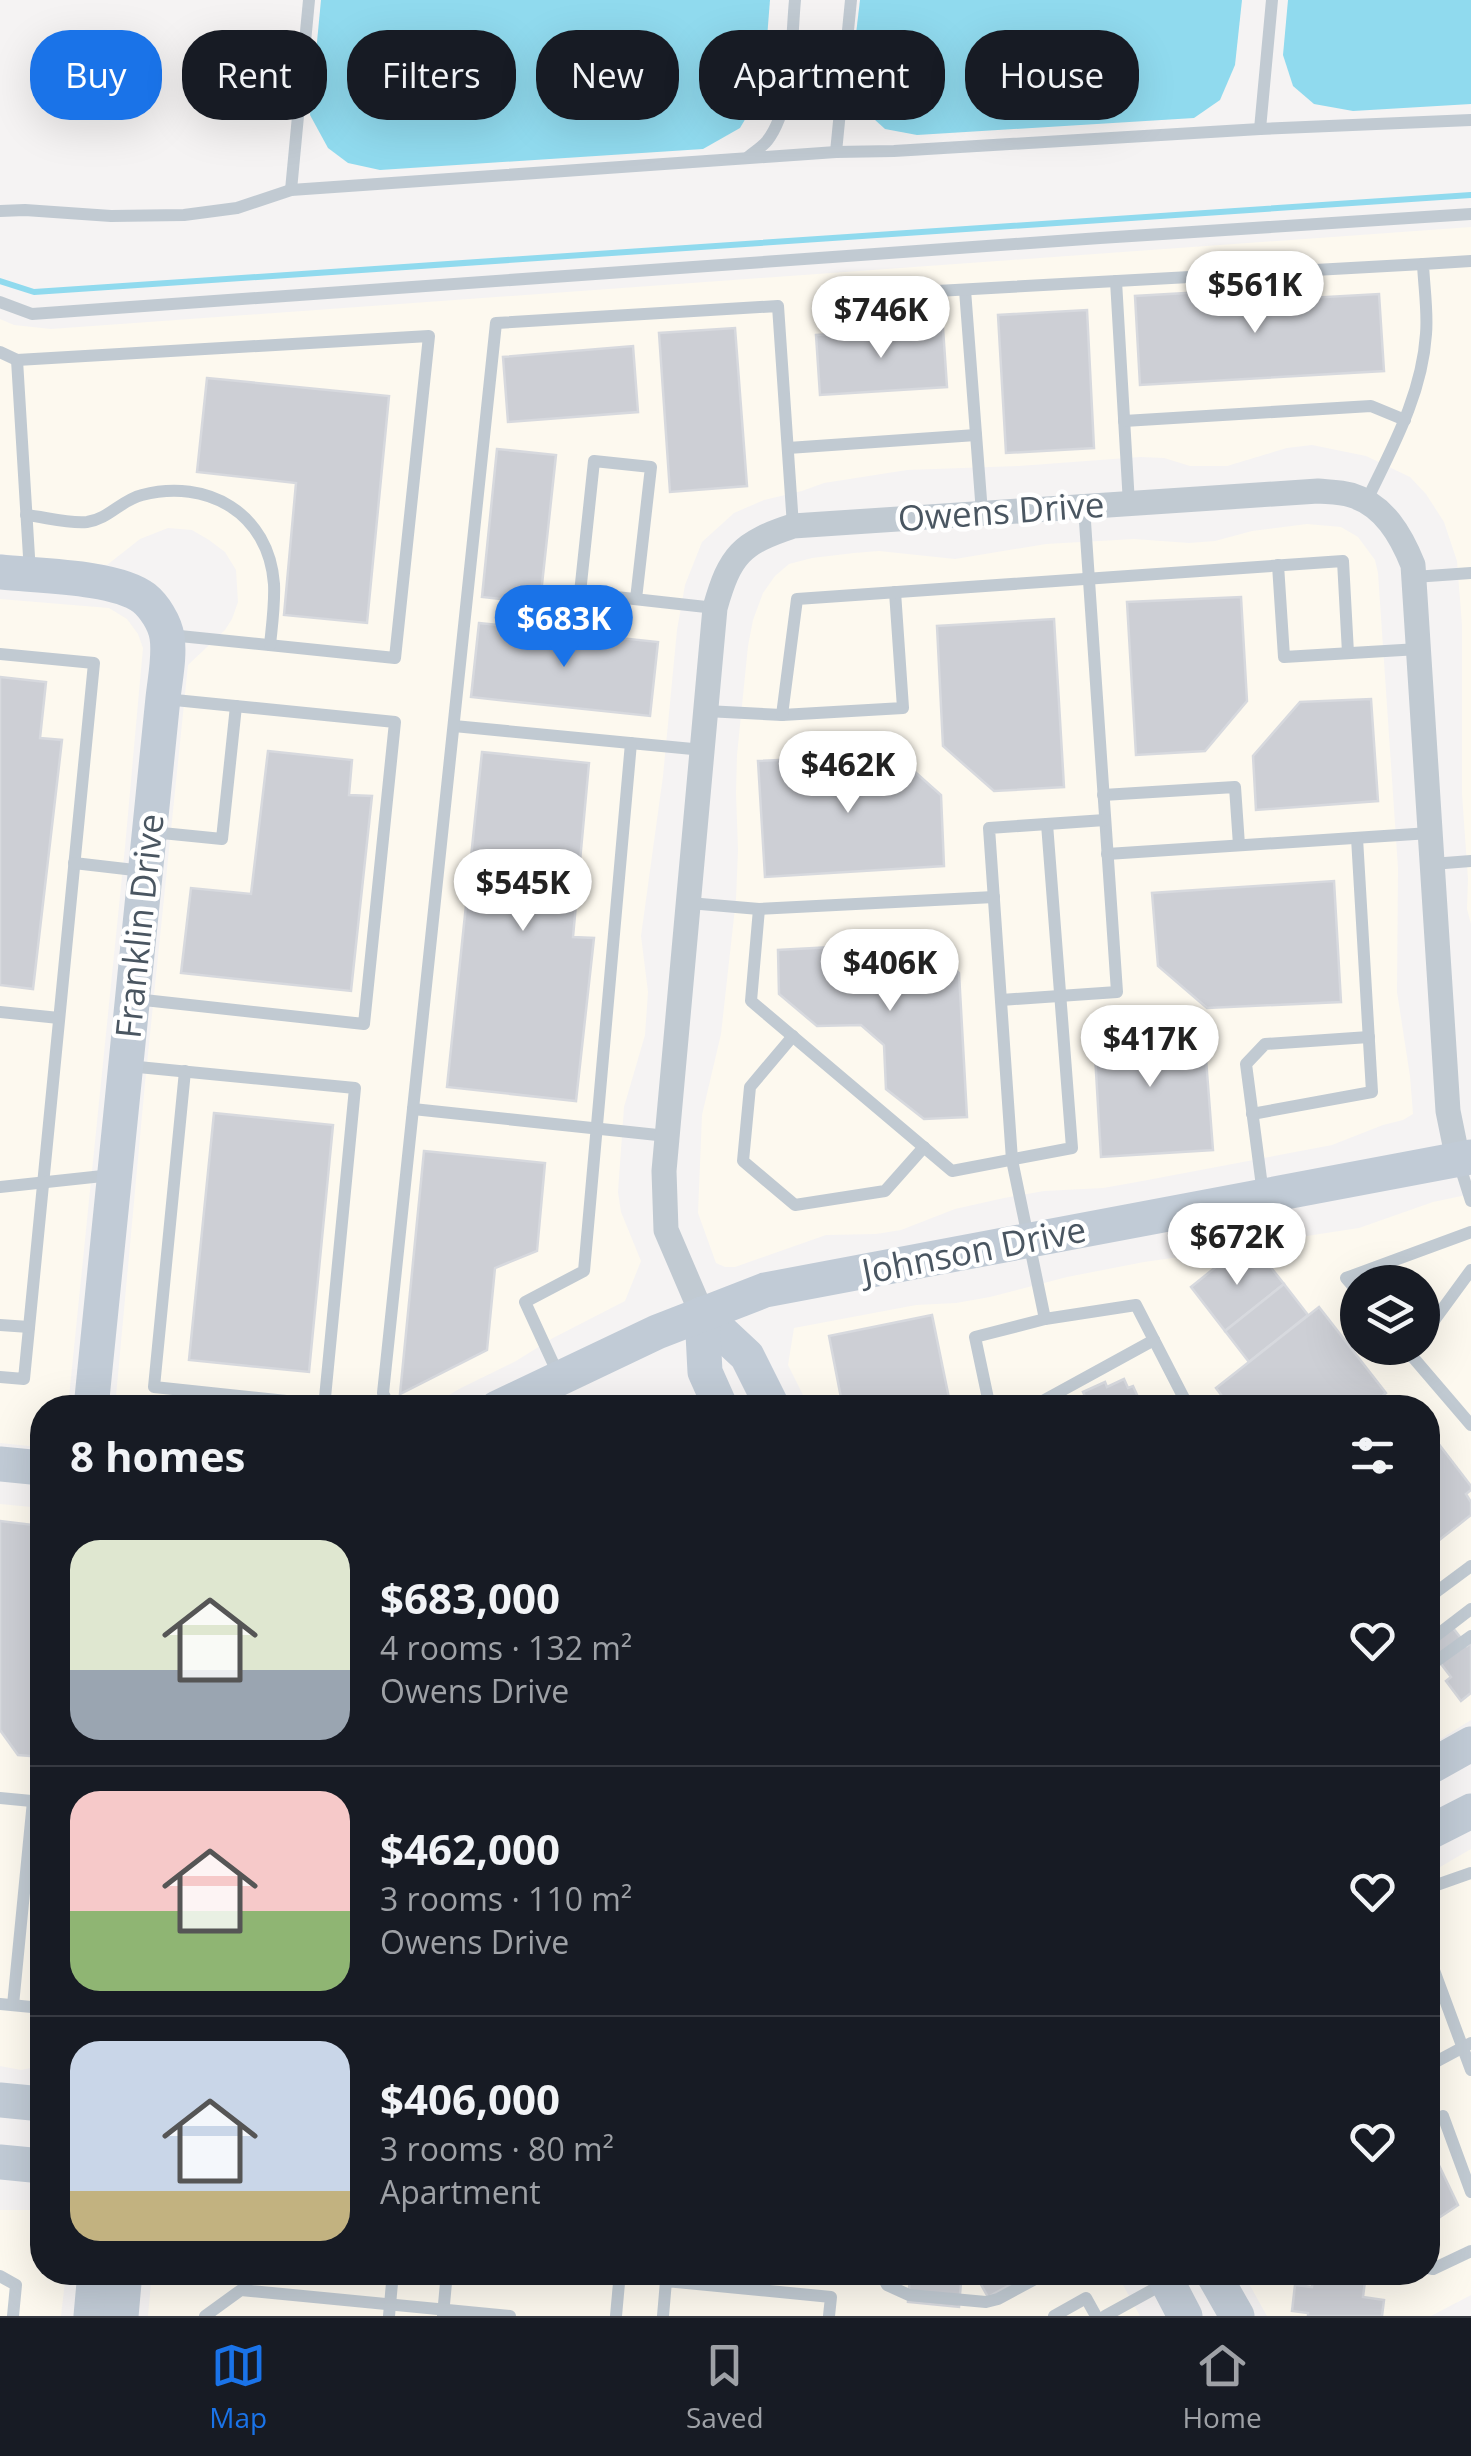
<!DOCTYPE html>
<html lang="en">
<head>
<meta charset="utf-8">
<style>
  body { margin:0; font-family:"Open Sans",sans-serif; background:#242831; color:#f1f3f6; height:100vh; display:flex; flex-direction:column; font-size:38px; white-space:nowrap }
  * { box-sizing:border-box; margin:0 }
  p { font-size:32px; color:#9ea1a6 }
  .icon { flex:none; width:55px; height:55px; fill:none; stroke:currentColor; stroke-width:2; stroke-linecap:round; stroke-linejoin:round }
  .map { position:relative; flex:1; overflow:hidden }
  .details { position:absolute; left:30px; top:1395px; width:1410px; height:890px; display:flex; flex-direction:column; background:#171b24; border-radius:40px; box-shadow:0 10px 40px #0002 }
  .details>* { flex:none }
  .top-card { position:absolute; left:30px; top:30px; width:1412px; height:90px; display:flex; gap:20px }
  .controls { position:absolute; left:1340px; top:1265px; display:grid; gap:20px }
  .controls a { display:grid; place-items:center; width:100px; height:100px; border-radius:50%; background:#171b24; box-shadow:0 10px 40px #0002; font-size:50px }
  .price { position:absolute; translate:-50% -85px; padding:0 22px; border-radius:35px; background:#fff; color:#222; font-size:32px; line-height:65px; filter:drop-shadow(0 2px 5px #0008) }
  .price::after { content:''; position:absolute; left:50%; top:60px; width:30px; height:22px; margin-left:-15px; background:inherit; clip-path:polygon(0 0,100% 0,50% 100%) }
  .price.selected { background:#1a73e8; color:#fff }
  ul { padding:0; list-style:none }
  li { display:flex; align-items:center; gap:30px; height:250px; padding:0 40px }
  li+li { border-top:2px solid #363941 }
  li span { display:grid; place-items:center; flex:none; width:280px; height:200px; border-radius:30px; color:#555 }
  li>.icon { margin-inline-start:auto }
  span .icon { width:120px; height:120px; fill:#fffc; stroke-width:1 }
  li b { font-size:42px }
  h2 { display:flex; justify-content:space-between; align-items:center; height:120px; padding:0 40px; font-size:42px }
  .tag { padding:0 35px; border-radius:40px; background:#171b24; box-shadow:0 10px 40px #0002; font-size:35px; line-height:90px }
  .tag.selected { background:#1a73e8; color:#fff }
  .menu { display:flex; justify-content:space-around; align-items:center; height:140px; border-top:2px solid #363941; background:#171b24; font-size:28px; color:#9ea1a6 }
  .menu a { display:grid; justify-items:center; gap:5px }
  .menu .selected { color:#1a73e8 }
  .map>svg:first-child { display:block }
</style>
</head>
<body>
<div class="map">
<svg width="1471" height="2316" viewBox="0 0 1471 2316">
  <rect width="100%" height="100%" fill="#f5f3f3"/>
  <g fill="#fdf9ef" fill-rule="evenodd">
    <polygon points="1471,227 1471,924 1467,909 1468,879 1462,794 1462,625 1457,561 1444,522 1426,494 1410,477 1366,456 1312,445 1287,448 1227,466 1190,466 1164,458 1140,457 1019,466 907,470 824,483 802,491 764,500 734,513 702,542 685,585 677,630 663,776 641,936 648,992 645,1035 624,1107 618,1192 621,1212 641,1261 625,1301 553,1338 516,1361 461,1388 428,1407 115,1407 145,1083 188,665 225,630 232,619 238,602 236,570 225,552 209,540 192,530 168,528 140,539 107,565 0,554 0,319 14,325 51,329"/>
    <polygon points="1307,524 1341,527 1358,537 1375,560 1378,573 1398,868 1397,992 1410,1076 1413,1114 1403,1120 1383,1125 1332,1145 1137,1182 1103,1188 1044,1191 1004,1198 955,1209 901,1230 876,1234 826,1235 735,1267 725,1267 716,1263 698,1213 702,1115 721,1034 736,899 738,850 736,793 737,755 748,646 753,620 763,593 775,576 789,564 812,558 854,553 879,551 955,559 1046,544 1134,539 1189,543 1215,541 1252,531"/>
    <polygon points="0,599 109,608 127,619 138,634 143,648 125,847 68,1407 42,1408 42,1446 39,1447 0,1443"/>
    <path d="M 1471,1194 L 1471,1720 L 1428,1747 L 1428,1408 L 809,1407 L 788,1365 L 794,1328 L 916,1305 L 956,1303 L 990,1297 L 1067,1277 L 1144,1262 L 1222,1251 L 1246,1240 L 1277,1234 L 1300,1237 L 1359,1228 L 1433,1202 ZM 1358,1282 L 1422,1282 L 1422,1348 L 1358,1348 Z"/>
    <polygon points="0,1504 42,1508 42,2062 31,2068 21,2070 0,2066"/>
    <polygon points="1471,1849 1471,2295 1431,2316 1267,2316 1243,2273 1428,2272 1428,1874"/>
    <polygon points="0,2210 30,2210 42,2213 42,2272 66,2273 61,2316 0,2316"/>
    <polygon points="152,2272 1116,2272 1140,2316 148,2316"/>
  </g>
  <g fill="#90daee">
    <polygon points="321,0 770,0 763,89 740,128 703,149 380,170 348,163 328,148 310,115"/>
    <polygon points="860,0 1242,0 1235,65 1220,100 1194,118 917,135 885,129 863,109 851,76"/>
    <polygon points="1288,0 1471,0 1471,104 1353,111 1314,104 1293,86 1283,55"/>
  </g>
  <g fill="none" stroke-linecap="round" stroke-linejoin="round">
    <polyline stroke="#90daee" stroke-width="6" points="0,281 34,292 1471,195"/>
  </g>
  <g fill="#cdcfd5" stroke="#d7d9de" stroke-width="2.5">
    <polygon points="1272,288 1273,300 1379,294 1384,371 1140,385 1135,296"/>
    <polygon points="1087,310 1094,448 1006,453 998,315"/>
    <polygon points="735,328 747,486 670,492 659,333"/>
    <polygon points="943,328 947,387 820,395 816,335"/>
    <polygon points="633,346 638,412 508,422 503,357"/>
    <polygon points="207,378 389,396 367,623 284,615 296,483 197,472"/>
    <polygon points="497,449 556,455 540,603 482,597"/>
    <polygon points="1241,597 1247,701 1205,751 1136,755 1127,602"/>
    <polygon points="1054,619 1064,787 994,791 943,746 937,626"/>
    <polygon points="479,623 658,642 650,716 471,697"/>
    <polygon points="0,677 46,682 40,738 62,740 33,989 0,985"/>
    <polygon points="1371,699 1378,801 1256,810 1253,756 1300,702"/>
    <polygon points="268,751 352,760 349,795 372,796 351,991 181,973 191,888 251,894"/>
    <polygon points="482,752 589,763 573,937 594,938 576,1101 447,1087"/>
    <polygon points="896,755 941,795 944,866 765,877 758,761"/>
    <polygon points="1334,881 1341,1002 1207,1008 1158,966 1152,893"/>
    <polygon points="924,942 959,973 967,1117 924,1119 886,1089 884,1045 861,1025 817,1026 779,994 778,950"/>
    <polygon points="1158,1018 1206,1059 1213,1150 1101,1157 1093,1020"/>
    <polygon points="214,1113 333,1125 309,1372 189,1360"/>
    <polygon points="424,1151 545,1163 537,1251 495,1268 487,1350 400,1394"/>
    <polygon points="1261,1255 1284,1284 1225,1331 1191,1287 1227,1258"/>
    <polygon points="1284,1284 1308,1315 1249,1362 1225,1331"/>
    <polygon points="1319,1307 1386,1393 1368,1408 1231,1408 1216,1388"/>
    <polygon points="932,1315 951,1408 843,1408 829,1336"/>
    <polygon points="1124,1379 1128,1388 1133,1386 1143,1408 1090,1408 1083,1392 1105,1382 1107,1387"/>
    <polygon points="1428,1430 1471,1486 1471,1490 1466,1494 1471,1502 1471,1515 1428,1549"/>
    <polygon points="0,1521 42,1526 42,1757 18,1755 0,1730"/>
    <polygon points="1453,1628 1467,1646 1471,1643 1471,1693 1461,1701 1446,1681 1451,1677 1428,1647"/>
    <polygon points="1435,2157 1458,2205 1428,2225 1428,2161"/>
    <polygon points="974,2272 1033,2272 988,2297"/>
    <polygon points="1314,2275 1365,2281 1363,2297 1384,2300 1382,2316 1308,2316 1308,2313 1292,2311 1295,2285 1312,2287"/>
    <polygon points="910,2277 961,2282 959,2307 908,2302"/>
  </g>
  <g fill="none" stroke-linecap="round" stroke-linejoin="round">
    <g stroke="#c1cad2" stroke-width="12">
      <polyline points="1260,129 1272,0"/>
      <polyline points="836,152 851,0"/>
      <path d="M 748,157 C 754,152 762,147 767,141 C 793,108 791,41 795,0"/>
      <polyline points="291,190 309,0"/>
      <polyline points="0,211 25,210 111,216 184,215 237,208 291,190 836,152 894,151 1260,129 1471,120"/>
      <polyline points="1116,281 1129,504"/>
      <polyline points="965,290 982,513"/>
      <polyline points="901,293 1423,264"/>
      <polyline points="0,302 32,314 1100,238 1471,214"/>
      <polyline points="0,352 17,360 429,336 395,658 170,635"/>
      <polyline points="17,360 30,573"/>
      <polyline points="1124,421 1371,406 1405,420"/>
      <polyline points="788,448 976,435"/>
      <path d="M 1366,502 C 1392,448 1422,395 1426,334 C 1428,312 1424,287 1423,264 L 1471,261"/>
      <path d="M 26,515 C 45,517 69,524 87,522 C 109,519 121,500 142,495 C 207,478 269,513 274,584 C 275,604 272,625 270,645"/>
      <polyline points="1278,565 1284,657 1419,649"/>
      <polyline points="1414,577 1471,573"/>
      <polyline points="636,599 651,467 594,461 580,593 715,608"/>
      <polyline points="0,654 94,663 24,1379 0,1377"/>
      <polyline points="706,711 782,715 903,708 895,592"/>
      <polyline points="782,715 797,599 1343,561 1348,653"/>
      <polyline points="454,726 703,750"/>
      <polyline points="1103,795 1235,787 1239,845"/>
      <polyline points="152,832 222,839 236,706"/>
      <polyline points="1107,854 1430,833"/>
      <polyline points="74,863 143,871"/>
      <polyline points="1432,864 1471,861"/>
      <polyline points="689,903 759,909 994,897"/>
      <polyline points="759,909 751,1001 952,1171 1072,1148 1047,824"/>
      <polyline points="135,999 364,1024 395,722 165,699"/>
      <polyline points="1001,1000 1117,992 1084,507"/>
      <polyline points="0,1012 59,1018"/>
      <polyline points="793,1036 750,1087 743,1161 795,1205 885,1191 924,1147"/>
      <polyline points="128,1066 355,1088 324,1408"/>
      <polyline points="185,1071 154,1387 324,1405"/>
      <polyline points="413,1109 667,1136"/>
      <polyline points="1252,1114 1372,1092 1357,838"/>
      <polyline points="1458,1160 1471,1201"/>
      <polyline points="0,1187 112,1175"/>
      <polyline points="1263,1194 1246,1064 1265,1044 1369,1037"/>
      <polyline points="1358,1292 1346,1278 1471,1232"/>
      <polyline points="1045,1319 1012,1160 989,828 1105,820"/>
      <polyline points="0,1325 29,1327"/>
      <polyline points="1422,1337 1471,1270"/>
      <polyline points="1405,1348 1471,1425"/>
      <polyline points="559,1376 525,1302 584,1271 631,743"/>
      <polyline points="390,1408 383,1393 496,323 778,306 793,526"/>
      <polyline points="990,1408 975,1337 1045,1319 1136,1305 1189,1408"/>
      <polyline points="1030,1408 1154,1340"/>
      <polyline points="1428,1598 1471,1566"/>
      <polyline points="1428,1642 1471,1609"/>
      <polyline points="1428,1667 1471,1636"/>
      <polyline points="0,1798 42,1802"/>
      <polyline points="1428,1888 1471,1873"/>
      <polyline points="1428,1954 1471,2070"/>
      <polyline points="0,2004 42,2008"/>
      <polyline points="13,2005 33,1801"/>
      <polyline points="1428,2066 1471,2043"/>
      <polyline points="1428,2124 1443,2116 1471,2192"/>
      <polyline points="1428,2268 1433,2269 1471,2251"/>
      <polyline points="880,2272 887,2285 909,2295 986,2302 998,2299 1048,2272"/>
      <polyline points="949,2272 952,2273"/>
      <polyline points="0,2276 16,2285 13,2316"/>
      <polyline points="443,2315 447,2272"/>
      <polyline points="205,2316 241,2290 510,2316"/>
      <polyline points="389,2316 393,2272"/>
      <polyline points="616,2316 620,2272"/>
      <polyline points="663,2316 666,2281 831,2297 829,2316"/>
      <polyline points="1054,2316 1086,2298 1096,2316"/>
      <polyline points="1105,2316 1165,2283"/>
    </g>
    <path stroke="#c1cad2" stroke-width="25" d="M 702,1314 L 666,1230 L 664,1171 L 715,608 C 730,555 741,543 793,526 L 1318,491 C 1329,492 1341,492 1351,495 C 1384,505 1401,535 1413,565 L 1448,1111 L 1458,1160"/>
    <g stroke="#c1cbd6" stroke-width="35">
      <path d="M 0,572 C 36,576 115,576 144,598 C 154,606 165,623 167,637 C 170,656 165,679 163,698 L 91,1408"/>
      <polyline points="702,1314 747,1356 773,1408"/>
      <polyline points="702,1314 705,1372 721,1408"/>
      <polyline points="497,1408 657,1332 765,1290 1471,1157"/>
      <polyline points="0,1464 42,1468"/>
      <polyline points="1428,1768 1471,1744"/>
      <polyline points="1428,1833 1471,1811"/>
      <polyline points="0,2100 42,2104"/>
      <polyline points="0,2162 42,2166"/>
      <polyline points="1162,2272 1185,2316"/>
      <polyline points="1212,2272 1237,2316"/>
      <polyline points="91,2316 95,2272"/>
      <polyline points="121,2316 125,2272"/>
    </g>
  </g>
  <g text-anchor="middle" stroke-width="9" stroke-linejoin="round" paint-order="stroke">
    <g font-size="35" fill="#4a5661" stroke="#fff">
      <text transform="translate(1001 512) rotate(-4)" y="12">Owens Drive</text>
      <text transform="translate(140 926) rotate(-84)" y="12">Franklin Drive</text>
      <text transform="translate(974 1251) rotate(-11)" y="12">Johnson Drive</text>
    </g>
  </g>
</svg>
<div class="controls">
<a><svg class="icon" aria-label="layers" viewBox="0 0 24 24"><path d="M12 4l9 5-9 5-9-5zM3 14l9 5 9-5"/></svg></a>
</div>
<b class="price" style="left:1255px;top:336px">$561K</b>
<b class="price" style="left:881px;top:361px">$746K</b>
<b class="price selected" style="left:564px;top:670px">$683K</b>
<b class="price" style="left:848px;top:816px">$462K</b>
<b class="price" style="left:523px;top:934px">$545K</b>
<b class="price" style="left:890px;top:1014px">$406K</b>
<b class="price" style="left:1150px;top:1090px">$417K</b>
<b class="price" style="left:1237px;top:1288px">$672K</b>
<div class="top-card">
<a class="tag selected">Buy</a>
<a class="tag">Rent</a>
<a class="tag">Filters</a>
<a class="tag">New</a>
<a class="tag">Apartment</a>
<a class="tag">House</a>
</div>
<section class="details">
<h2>8 homes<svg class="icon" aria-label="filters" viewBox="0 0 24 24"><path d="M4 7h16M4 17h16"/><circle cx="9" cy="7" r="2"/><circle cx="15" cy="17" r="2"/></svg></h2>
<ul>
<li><span style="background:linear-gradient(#dfe7d0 65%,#9aa5b1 0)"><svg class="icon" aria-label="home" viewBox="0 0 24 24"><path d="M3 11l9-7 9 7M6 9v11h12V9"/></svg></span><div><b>$683,000</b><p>4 rooms · 132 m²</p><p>Owens Drive</p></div><svg class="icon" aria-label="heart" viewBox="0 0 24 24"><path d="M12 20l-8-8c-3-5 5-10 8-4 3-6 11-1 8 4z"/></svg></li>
<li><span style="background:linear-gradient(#f6c9c9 60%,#8fb573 0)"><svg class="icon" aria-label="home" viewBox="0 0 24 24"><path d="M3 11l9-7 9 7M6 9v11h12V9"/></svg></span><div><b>$462,000</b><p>3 rooms · 110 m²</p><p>Owens Drive</p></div><svg class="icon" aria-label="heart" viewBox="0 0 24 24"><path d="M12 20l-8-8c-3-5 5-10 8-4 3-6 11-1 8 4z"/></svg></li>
<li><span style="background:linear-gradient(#c9d6e8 75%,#c2b280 0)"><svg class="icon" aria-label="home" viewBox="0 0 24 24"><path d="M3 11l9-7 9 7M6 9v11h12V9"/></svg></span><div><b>$406,000</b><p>3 rooms · 80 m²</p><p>Apartment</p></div><svg class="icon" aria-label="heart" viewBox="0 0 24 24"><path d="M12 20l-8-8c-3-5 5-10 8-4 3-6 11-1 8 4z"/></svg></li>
</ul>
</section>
</div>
<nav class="menu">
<a class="selected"><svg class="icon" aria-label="map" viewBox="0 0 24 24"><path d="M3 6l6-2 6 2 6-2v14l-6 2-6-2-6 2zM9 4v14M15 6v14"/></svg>Map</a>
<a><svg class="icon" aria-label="saved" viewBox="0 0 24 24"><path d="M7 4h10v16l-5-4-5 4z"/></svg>Saved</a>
<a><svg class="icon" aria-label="home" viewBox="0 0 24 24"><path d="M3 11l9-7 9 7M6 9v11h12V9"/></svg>Home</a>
</nav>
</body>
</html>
